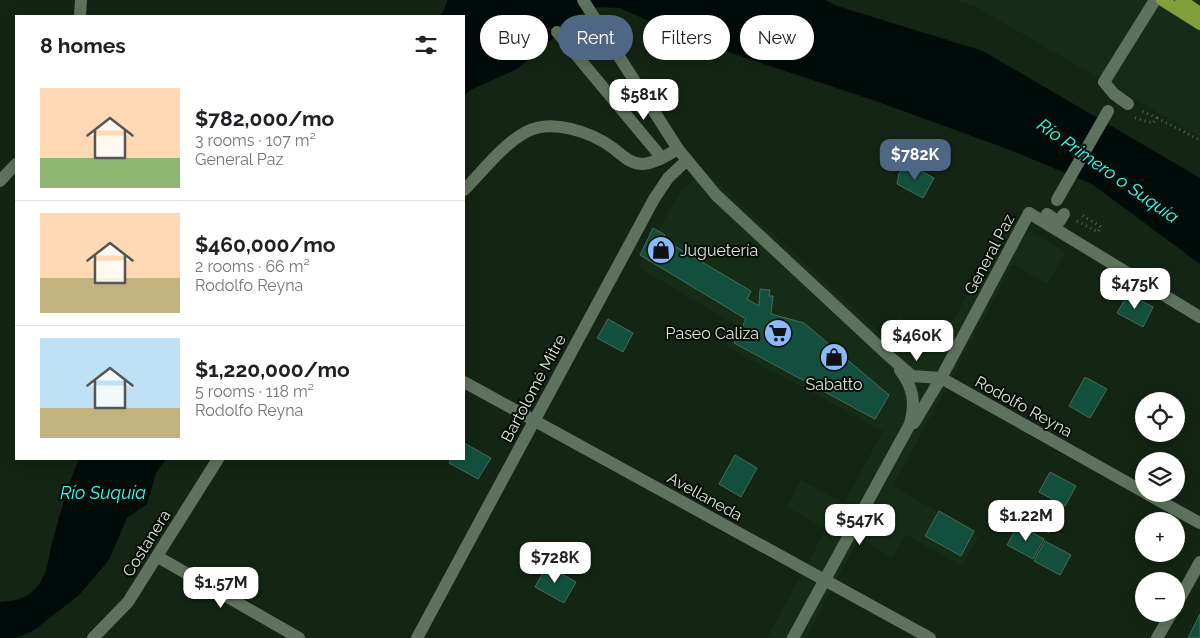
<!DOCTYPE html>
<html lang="en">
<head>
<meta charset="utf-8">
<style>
  body { margin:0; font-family:Raleway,sans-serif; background:#f2f2f2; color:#202124; height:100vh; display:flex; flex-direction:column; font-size:19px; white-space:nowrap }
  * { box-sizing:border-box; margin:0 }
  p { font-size:16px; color:#757577 }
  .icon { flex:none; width:28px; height:28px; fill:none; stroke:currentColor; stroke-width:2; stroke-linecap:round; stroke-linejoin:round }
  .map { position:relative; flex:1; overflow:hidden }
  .panel { position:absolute; left:15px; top:15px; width:450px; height:445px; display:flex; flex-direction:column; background:#fff; border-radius:0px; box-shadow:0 2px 12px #0003 }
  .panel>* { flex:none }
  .banner { position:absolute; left:480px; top:15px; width:475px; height:45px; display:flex; gap:10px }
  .controls { position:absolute; left:1135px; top:392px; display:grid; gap:10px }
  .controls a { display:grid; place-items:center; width:50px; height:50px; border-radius:50%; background:#fff; box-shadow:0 2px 12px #0003; font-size:25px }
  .price { position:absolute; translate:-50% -42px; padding:0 11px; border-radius:10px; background:#fff; color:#222; font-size:16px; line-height:32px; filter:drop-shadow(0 1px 2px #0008) }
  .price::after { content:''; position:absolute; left:50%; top:30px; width:15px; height:11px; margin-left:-8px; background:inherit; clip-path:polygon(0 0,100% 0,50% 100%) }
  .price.current { background:#4f6685; color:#fff }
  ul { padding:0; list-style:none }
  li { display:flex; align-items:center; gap:15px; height:125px; padding:0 25px }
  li+li { border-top:1px solid #e0e0e0 }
  li span { display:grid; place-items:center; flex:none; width:140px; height:100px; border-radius:0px; color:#555 }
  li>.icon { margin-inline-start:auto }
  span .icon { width:60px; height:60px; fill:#fffc; stroke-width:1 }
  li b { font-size:21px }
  h2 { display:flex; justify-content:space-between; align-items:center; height:60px; padding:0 25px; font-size:21px }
  .pill { padding:0 18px; border-radius:22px; background:#fff; box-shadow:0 2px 12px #0003; font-size:18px; line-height:45px }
  .pill.current { background:#4f6685; color:#fff }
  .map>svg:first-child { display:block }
</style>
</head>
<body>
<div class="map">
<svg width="1200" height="638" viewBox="0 0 1200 638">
  <rect width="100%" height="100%" fill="#132514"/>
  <g fill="#152d16">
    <polygon points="957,0 1200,0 1200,137 978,8"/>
    <polygon points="704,170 887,339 899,316 943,339 1009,219 1066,252 1047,284 1013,264 893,486 979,536 962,566 906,535 892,558 859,538 806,638 767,638 826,529 787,507 801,480 844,503 883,431 726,346 737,326 638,267 681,190"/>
  </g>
  <g fill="#000b0a">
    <polygon points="448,0 825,0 837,6 983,51 1200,178 1200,264 1092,184 1010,150 873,100 686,38 620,8 597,7 571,18 554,38 517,69 470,90 464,96 464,16 441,16"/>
    <path d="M 79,459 L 166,459 L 156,473 L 147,504 L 127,518 L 109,560 L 79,595 L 33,631 L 16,638 L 0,638 L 0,602 C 12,601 27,599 35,589 C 48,576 48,559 52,543 C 60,515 67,486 79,459 Z"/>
  </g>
  <g fill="#12503d" stroke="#4b695c">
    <polygon points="908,164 934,178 923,198 897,184 899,173"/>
    <polygon points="653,228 665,235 663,239 751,291 747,299 759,306 760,289 770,290 769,296 773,296 771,314 804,323 889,395 875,419 734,343 746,319 640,255"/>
    <polygon points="1128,294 1153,307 1143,327 1117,313"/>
    <polygon points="608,319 633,333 623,352 597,338"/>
    <polygon points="1085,377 1107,389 1090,418 1069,406"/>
    <polygon points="464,443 491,458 478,479 449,463 451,459 464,459"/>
    <polygon points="735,455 757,468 741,497 719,484"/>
    <polygon points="1050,472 1076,486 1065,506 1039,492"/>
    <polygon points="1034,500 1059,514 1049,533 1023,520"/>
    <polygon points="939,511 974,531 961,556 925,536"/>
    <polygon points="1018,525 1044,539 1033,559 1007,545"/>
    <polygon points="1045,541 1071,555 1060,575 1034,561"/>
    <polygon points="547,566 576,582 564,603 535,587"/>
    <polygon points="1200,614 1200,638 1188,638"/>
  </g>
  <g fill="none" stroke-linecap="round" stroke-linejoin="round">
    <g stroke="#536354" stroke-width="3" stroke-dasharray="1 4" stroke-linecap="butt">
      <polyline points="1135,118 1153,123 1157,118 1142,111"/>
      <polyline points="1157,118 1200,140"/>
      <polyline points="1077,221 1098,232 1101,227 1080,214"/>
    </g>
    <g stroke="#5e735e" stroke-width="12">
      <polyline points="583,0 678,149 716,195 889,356 912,376 941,378 1144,492"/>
      <polyline points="80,16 81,0"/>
      <polyline points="557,32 662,158"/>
      <polyline points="1128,104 1114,94 1104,82 1155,0"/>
      <polyline points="0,181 16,164"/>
      <path d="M 464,190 C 483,171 502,145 526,132 C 551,118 591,132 613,148 C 622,155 630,164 643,164 C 656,163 667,155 678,149"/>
      <polyline points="1057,200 1108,111"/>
      <polyline points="1029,213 1200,317"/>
      <polyline points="1047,214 1059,222 1064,214"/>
      <polyline points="464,382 930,638"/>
      <polyline points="914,423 941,378 1029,213"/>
      <polyline points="1147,494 1200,523"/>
      <polyline points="158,557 299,638"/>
      <polyline points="1176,605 1200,562"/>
      <polyline points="93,638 128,602 218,459"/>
      <polyline points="417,638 654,199 668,178 687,160"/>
      <path d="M 793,638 L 910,424 C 916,403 913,387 900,370"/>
      <polyline points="1157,638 1171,614"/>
    </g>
    <g stroke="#81a03b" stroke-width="12">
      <polyline points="1162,0 1200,24"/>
      <polyline points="1181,0 1200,13"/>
    </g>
  </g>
  <defs>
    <symbol id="shop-disc" viewBox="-11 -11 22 22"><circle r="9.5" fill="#89bafc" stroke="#050c05"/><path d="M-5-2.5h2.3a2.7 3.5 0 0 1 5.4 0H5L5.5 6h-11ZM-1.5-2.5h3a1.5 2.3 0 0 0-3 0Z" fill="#111"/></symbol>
    <symbol id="supermarket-disc" viewBox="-11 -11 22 22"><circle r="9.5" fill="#89bafc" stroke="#050c05"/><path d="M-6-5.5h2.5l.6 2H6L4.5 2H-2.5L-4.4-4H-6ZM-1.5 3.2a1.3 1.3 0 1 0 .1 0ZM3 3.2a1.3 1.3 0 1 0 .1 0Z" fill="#111"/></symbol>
  </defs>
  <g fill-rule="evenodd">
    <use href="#shop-disc" x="645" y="234" width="32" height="32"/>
    <use href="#supermarket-disc" x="762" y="317" width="32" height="32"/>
    <use href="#shop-disc" x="818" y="341" width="32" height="32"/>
  </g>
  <g text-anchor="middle" stroke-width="4" stroke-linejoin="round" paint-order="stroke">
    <g font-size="16" fill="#dce8dc" stroke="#050c05" text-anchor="start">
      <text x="680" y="256">Juguetería</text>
      <text x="759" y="339" text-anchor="end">Paseo Caliza</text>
      <text x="834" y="390" text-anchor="middle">Sabatto</text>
    </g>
    <g font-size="16" fill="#dce8dc" stroke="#050c05">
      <text transform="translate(989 254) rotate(-62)" y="6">General Paz</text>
      <text transform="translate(533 388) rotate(-62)" y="6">Bartolomé Mitre</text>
      <text transform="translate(1024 406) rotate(29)" y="6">Rodolfo Reyna</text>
      <text transform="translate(705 496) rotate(29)" y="6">Avellaneda</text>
      <text transform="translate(146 543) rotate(-58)" y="6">Costanera</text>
    </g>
    <g font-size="18" font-style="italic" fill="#38fdf3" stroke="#050c05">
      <text transform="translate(1108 171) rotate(35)" y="6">Río Primero o Suquía</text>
      <text x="103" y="499">Río Suquía</text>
    </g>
  </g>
</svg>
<div class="controls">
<a><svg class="icon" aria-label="locate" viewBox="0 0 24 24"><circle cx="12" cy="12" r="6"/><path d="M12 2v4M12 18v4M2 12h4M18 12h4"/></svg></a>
<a><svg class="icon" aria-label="layers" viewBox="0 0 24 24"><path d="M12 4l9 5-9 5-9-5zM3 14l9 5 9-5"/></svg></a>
<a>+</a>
<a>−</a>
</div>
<b class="price" style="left:644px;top:121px">$581K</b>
<b class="price current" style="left:915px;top:181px">$782K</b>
<b class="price" style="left:1135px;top:310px">$475K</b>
<b class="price" style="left:917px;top:362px">$460K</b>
<b class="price" style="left:1026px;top:542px">$1.22M</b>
<b class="price" style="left:860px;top:546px">$547K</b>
<b class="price" style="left:555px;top:584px">$728K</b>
<b class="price" style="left:221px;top:609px">$1.57M</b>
<div class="banner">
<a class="pill">Buy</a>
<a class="pill current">Rent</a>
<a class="pill">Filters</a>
<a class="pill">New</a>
</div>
<section class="panel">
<h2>8 homes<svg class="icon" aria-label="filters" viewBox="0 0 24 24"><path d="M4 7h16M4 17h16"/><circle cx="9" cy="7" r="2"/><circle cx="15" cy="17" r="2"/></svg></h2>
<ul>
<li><span style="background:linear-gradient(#ffd9b3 70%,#8fb573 0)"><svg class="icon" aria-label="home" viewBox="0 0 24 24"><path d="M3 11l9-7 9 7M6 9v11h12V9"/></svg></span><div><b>$782,000/mo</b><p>3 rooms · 107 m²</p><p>General Paz</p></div></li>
<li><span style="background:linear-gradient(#ffd9b3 65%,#c2b280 0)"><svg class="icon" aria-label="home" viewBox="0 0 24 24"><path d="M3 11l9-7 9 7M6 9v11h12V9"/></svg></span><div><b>$460,000/mo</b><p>2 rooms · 66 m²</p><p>Rodolfo Reyna</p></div></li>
<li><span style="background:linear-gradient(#bfe0f5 70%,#c2b280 0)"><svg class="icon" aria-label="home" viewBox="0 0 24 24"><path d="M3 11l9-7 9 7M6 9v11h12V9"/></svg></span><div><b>$1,220,000/mo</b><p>5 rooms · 118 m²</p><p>Rodolfo Reyna</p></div></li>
</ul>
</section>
</div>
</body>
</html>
